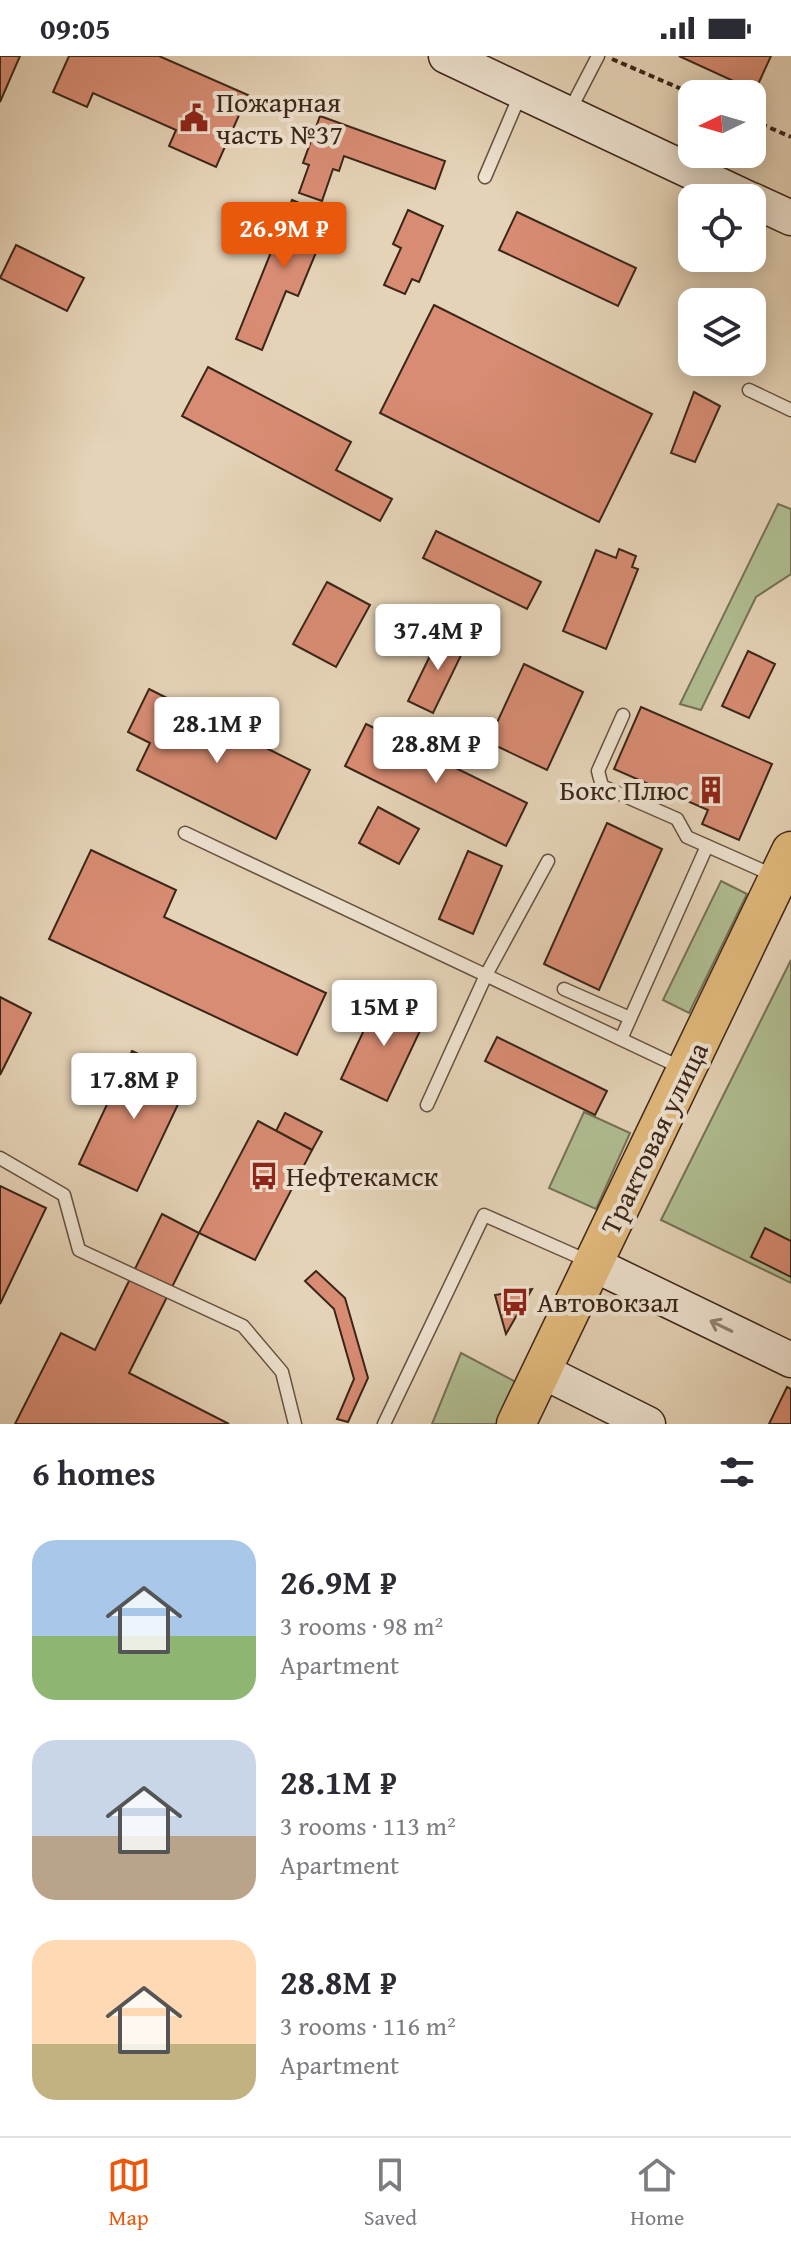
<!DOCTYPE html>
<html lang="en">
<head>
<meta charset="utf-8">
<style>
  body { margin:0; font-family:"Gentium Book Plus",serif; background:#f2f2f3; color:#2b2b33; height:100vh; display:flex; flex-direction:column; font-size:30px; white-space:nowrap }
  * { box-sizing:border-box; margin:0 }
  p { font-size:26px; color:#7c7c81 }
  .icon { flex:none; width:44px; height:44px; fill:none; stroke:currentColor; stroke-width:2; stroke-linecap:round; stroke-linejoin:round }
  .map { position:relative; height:1368px; overflow:hidden }
  .panel { display:flex; flex-direction:column; background:#fff; flex:1 }
  .panel>* { flex:none }
  .needle { width:52px; rotate:265deg }
  .controls { position:absolute; left:678px; top:24px; display:grid; gap:16px }
  .controls a { display:grid; place-items:center; width:88px; height:88px; border-radius:16px; background:#fff; box-shadow:0 4px 20px #0003; font-size:40px }
  .price { position:absolute; translate:-50% -68px; padding:0 18px; border-radius:8px; background:#fff; color:#222; font-size:26px; line-height:52px; filter:drop-shadow(0 2px 4px #0008) }
  .price::after { content:''; position:absolute; left:50%; top:48px; width:24px; height:18px; margin-left:-12px; background:inherit; clip-path:polygon(0 0,100% 0,50% 100%) }
  .price.selected { background:#ea580c; color:#fff }
  ul { padding:0; list-style:none }
  li { display:flex; align-items:center; gap:24px; height:200px; padding:0 32px }
  li span { display:grid; place-items:center; flex:none; width:224px; height:160px; border-radius:24px; color:#555 }
  li>.icon { margin-inline-start:auto }
  span .icon { width:96px; height:96px; fill:#fffc; stroke-width:1 }
  li b { font-size:34px }
  h2 { display:flex; justify-content:space-between; align-items:center; height:96px; padding:0 32px; font-size:34px }
  .status { display:flex; justify-content:space-between; align-items:center; height:56px; padding:0 40px; background:#fff; direction:ltr }
  .status svg { height:22px; fill:currentColor }
  .tab-bar { display:flex; justify-content:space-around; align-items:center; height:112px; border-top:2px solid #e1e1e2; background:#fff; font-size:22px; color:#7c7c81 }
  .tab-bar a { display:grid; justify-items:center; gap:4px }
  .tab-bar .selected { color:#ea580c }
  .map>svg:first-child { display:block }
</style>
</head>
<body>
<div class="status"><b>09:05</b><svg viewBox="0 0 49 12"><path d="M0 12V9h3v3zM5 12V6h3v6zM10 12V3h3v9zM15 12V0h3v12zM26 1h20v11H26zM47 4h2v5h-2z"/></svg></div>
<div class="map">
<svg width="791" height="1368" viewBox="0 0 791 1368">
  <rect width="100%" height="100%" fill="#e5d3b7"/>
  <filter id="stains"><feTurbulence type="fractalNoise" baseFrequency=".0025" numOctaves="4"/><feColorMatrix values="0 0 0 0 .2 0 0 0 0 .09 0 0 0 0 .02 0 0 0 .5 -.17"/></filter>
  <radialGradient id="worn" r=".72"><stop offset=".6" stop-color="#630" stop-opacity="0"/><stop offset="1" stop-color="#630" stop-opacity=".3"/></radialGradient>
  <g fill="#b0be92" stroke="#767256" stroke-width="2">
    <polygon points="778,448 791,453 791,518 756,541 701,654 680,648"/>
    <polygon points="721,825 747,838 689,957 663,944"/>
    <polygon points="791,904 791,1227 661,1164"/>
    <polygon points="584,1056 630,1077 596,1153 549,1132"/>
    <polygon points="461,1297 514,1325 519,1339 505,1368 432,1368"/>
  </g>
  <g fill="#d88c73" stroke="#3b2619" stroke-width="2">
    <polygon points="0,0 20,0 0,46"/>
    <polygon points="69,0 159,0 248,39 216,111 169,90 176,74 93,37 87,51 53,36"/>
    <polygon points="679,0 771,0 755,35"/>
    <polygon points="320,60 445,105 435,133 344,100 339,115 333,113 322,145 299,137 309,109 303,107"/>
    <polygon points="292,144 331,160 298,240 286,235 262,294 236,283"/>
    <polygon points="408,154 443,170 419,226 412,223 405,238 384,229 401,192 393,188"/>
    <polygon points="517,156 636,212 618,250 499,194"/>
    <polygon points="16,189 84,222 67,255 0,222"/>
    <polygon points="434,249 652,358 599,466 380,357"/>
    <polygon points="208,311 351,386 336,414 392,443 380,465 182,360"/>
    <polygon points="694,336 720,350 695,406 671,397"/>
    <polygon points="436,475 541,526 527,553 423,502"/>
    <polygon points="619,493 636,500 632,511 638,513 606,593 563,575 596,494 616,502"/>
    <polygon points="327,526 370,549 336,611 293,588"/>
    <polygon points="442,575 467,587 433,657 408,645"/>
    <polygon points="748,595 775,608 749,662 722,650"/>
    <polygon points="524,608 583,636 547,714 488,686"/>
    <polygon points="149,633 310,714 276,783 137,714 150,687 128,676"/>
    <polygon points="641,651 772,708 739,784 702,768 708,754 614,713"/>
    <polygon points="366,668 527,747 506,790 345,710"/>
    <polygon points="378,751 419,773 399,808 359,787"/>
    <polygon points="607,767 662,793 599,934 544,908"/>
    <polygon points="91,794 176,834 164,861 326,937 297,999 49,883"/>
    <polygon points="468,795 502,810 473,878 439,863"/>
    <polygon points="380,940 426,962 387,1045 341,1023"/>
    <polygon points="0,941 31,957 0,1019"/>
    <polygon points="497,981 607,1035 595,1059 485,1005"/>
    <polygon points="132,995 190,1023 137,1135 79,1108"/>
    <polygon points="285,1057 322,1076 312,1094 276,1075"/>
    <polygon points="258,1065 312,1094 255,1204 199,1177"/>
    <polygon points="0,1130 46,1152 0,1248"/>
    <polygon points="162,1158 199,1177 129,1317 229,1368 15,1368 61,1277 95,1294"/>
    <polygon points="765,1172 791,1185 791,1221 751,1201"/>
    <polygon points="316,1215 345,1242 368,1322 348,1366 337,1363 354,1323 334,1253 305,1225"/>
    <polygon points="532,1233 506,1278 495,1239"/>
    <polygon points="787,1331 791,1333 791,1368 769,1368"/>
  </g>
  <g fill="none" stroke-linecap="round" stroke-linejoin="round">
    <defs>
      <g id="lane">
        <polyline points="569,56 598,0"/>
        <polyline points="485,121 520,39"/>
        <polyline points="749,334 791,354"/>
        <polyline points="623,659 598,715 602,730 677,763 687,781 775,820"/>
        <polyline points="185,777 684,1013"/>
        <polyline points="564,933 630,962"/>
        <polyline points="621,983 707,790"/>
        <polyline points="427,1049 486,919 548,805"/>
        <polyline points="0,1102 64,1139 79,1194 243,1270 282,1316 295,1368"/>
        <polyline points="384,1368 484,1159 588,1205"/>
      </g>
      <g id="secondary">
        <polyline points="446,0 747,142"/>
        <polyline points="752,144 791,162"/>
        <polyline points="593,1208 791,1304"/>
        <polyline points="542,1315 648,1368"/>
      </g>
      <polyline id="primary" points="516,1368 791,795"/>
    </defs>
    <use href="#lane" stroke="#665140" stroke-width="15"/>
    <use href="#secondary" stroke="#3b2619" stroke-width="37"/>
    <use href="#primary" stroke="#3b2619" stroke-width="41"/>
    <g stroke="#3b2619" stroke-width="4" stroke-dasharray="6 4" stroke-linecap="butt">
      <polyline points="612,3 693,38"/>
      <polyline points="752,64 791,81"/>
    </g>
    <use href="#lane" stroke="#eee2d0" stroke-width="12"/>
    <use href="#secondary" stroke="#eee2d0" stroke-width="34"/>
    <use href="#primary" stroke="#e2ba7c" stroke-width="38"/>
  </g>
  <defs><path id="oneway-shaft" d="M-6 0H5M1.5-3L5.5 0L1.5 3" fill="none" stroke-width="1.6" stroke-linecap="round" stroke-linejoin="round" transform="scale(2)"/></defs>
  <use stroke="#948474" href="#oneway-shaft" transform="translate(721 1270) rotate(-154)"/>
  <defs>
    <symbol id="civic-bare" viewBox="-9 -9 18 18"><path d="M-.6-6.5H3V-4.5H.6V-3L4-1V1h2V6H-6V1h2V-1L-.6-3ZM-1.2 2.5V6h2.4V2.5Z" fill="#8f2418" stroke="#eee2d0" stroke-width="2.5" paint-order="stroke"/></symbol>
    <symbol id="building-bare" viewBox="-9 -9 18 18"><path d="M-4-6H4V6H1V3H-1V6H-4ZM-2.5-4.3h1.7v1.8h-1.7ZM.8-4.3h1.7v1.8H.8ZM-2.5-1h1.7V.8h-1.7ZM.8-1h1.7V.8H.8Z" fill="#8f2418" stroke="#eee2d0" stroke-width="2.5" paint-order="stroke"/></symbol>
    <symbol id="bus-bare" viewBox="-9 -9 18 18"><path d="M-5-6H5V4H4V6H2V4H-2V6H-4V4H-5ZM-3.5-4V0h7V-4ZM-3.5 1.2v1.5H-2V1.2ZM2 1.2v1.5H3.5V1.2Z" fill="#8f2418" stroke="#eee2d0" stroke-width="2.5" paint-order="stroke"/></symbol>
  </defs>
  <g fill-rule="evenodd">
    <use href="#civic-bare" x="174" y="42" width="40" height="40"/>
    <use href="#building-bare" x="691" y="714" width="40" height="40"/>
    <use href="#bus-bare" x="244" y="1100" width="40" height="40"/>
    <use href="#bus-bare" x="495" y="1226" width="40" height="40"/>
  </g>
  <g text-anchor="middle" stroke-width="8" stroke-linejoin="round" paint-order="stroke">
    <g font-size="28" fill="#3b2619" stroke="#eee2d0" text-anchor="start">
      <text x="216" y="56">Пожарная<tspan x="216" dy="32">часть №37</tspan></text>
      <text x="689" y="744" text-anchor="end">Бокс Плюс</text>
      <text x="286" y="1130">Нефтекамск</text>
      <text x="537" y="1256">Автовокзал</text>
    </g>
    <g font-size="28" fill="#3b2619" stroke="#eee2d0">
      <text transform="translate(654 1082) rotate(-64)" y="10">Трактовая улица</text>
    </g>
  </g>
  <rect width="100%" height="100%" filter="url(#stains)"/>
  <rect width="100%" height="100%" fill="url(#worn)"/>
</svg>
<div class="controls">
<a><svg class="needle" viewBox="-14 -14 28 28"><path d="M0-13l5 13h-10z" fill="#e53935"/><path d="M0 13l5-13h-10z" fill="#7c7c81"/></svg></a>
<a><svg class="icon" aria-label="locate" viewBox="0 0 24 24"><circle cx="12" cy="12" r="6"/><path d="M12 2v4M12 18v4M2 12h4M18 12h4"/></svg></a>
<a><svg class="icon" aria-label="layers" viewBox="0 0 24 24"><path d="M12 4l9 5-9 5-9-5zM3 14l9 5 9-5"/></svg></a>
</div>
<b class="price selected" style="left:284px;top:214px">26.9M ₽</b>
<b class="price" style="left:438px;top:616px">37.4M ₽</b>
<b class="price" style="left:217px;top:709px">28.1M ₽</b>
<b class="price" style="left:436px;top:729px">28.8M ₽</b>
<b class="price" style="left:384px;top:992px">15M ₽</b>
<b class="price" style="left:134px;top:1065px">17.8M ₽</b>
</div>
<section class="panel">
<h2>6 homes<svg class="icon" aria-label="filters" viewBox="0 0 24 24"><path d="M4 7h16M4 17h16"/><circle cx="9" cy="7" r="2"/><circle cx="15" cy="17" r="2"/></svg></h2>
<ul>
<li><span style="background:linear-gradient(#a9c7e8 60%,#8fb573 0)"><svg class="icon" aria-label="home" viewBox="0 0 24 24"><path d="M3 11l9-7 9 7M6 9v11h12V9"/></svg></span><div><b>26.9M ₽</b><p>3 rooms · 98 m²</p><p>Apartment</p></div></li>
<li><span style="background:linear-gradient(#c9d6e8 60%,#b9a48a 0)"><svg class="icon" aria-label="home" viewBox="0 0 24 24"><path d="M3 11l9-7 9 7M6 9v11h12V9"/></svg></span><div><b>28.1M ₽</b><p>3 rooms · 113 m²</p><p>Apartment</p></div></li>
<li><span style="background:linear-gradient(#ffd9b3 65%,#c2b280 0)"><svg class="icon" aria-label="home" viewBox="0 0 24 24"><path d="M3 11l9-7 9 7M6 9v11h12V9"/></svg></span><div><b>28.8M ₽</b><p>3 rooms · 116 m²</p><p>Apartment</p></div></li>
</ul>
</section>
<nav class="tab-bar">
<a class="selected"><svg class="icon" aria-label="map" viewBox="0 0 24 24"><path d="M3 6l6-2 6 2 6-2v14l-6 2-6-2-6 2zM9 4v14M15 6v14"/></svg>Map</a>
<a><svg class="icon" aria-label="saved" viewBox="0 0 24 24"><path d="M7 4h10v16l-5-4-5 4z"/></svg>Saved</a>
<a><svg class="icon" aria-label="home" viewBox="0 0 24 24"><path d="M3 11l9-7 9 7M6 9v11h12V9"/></svg>Home</a>
</nav>
</body>
</html>
